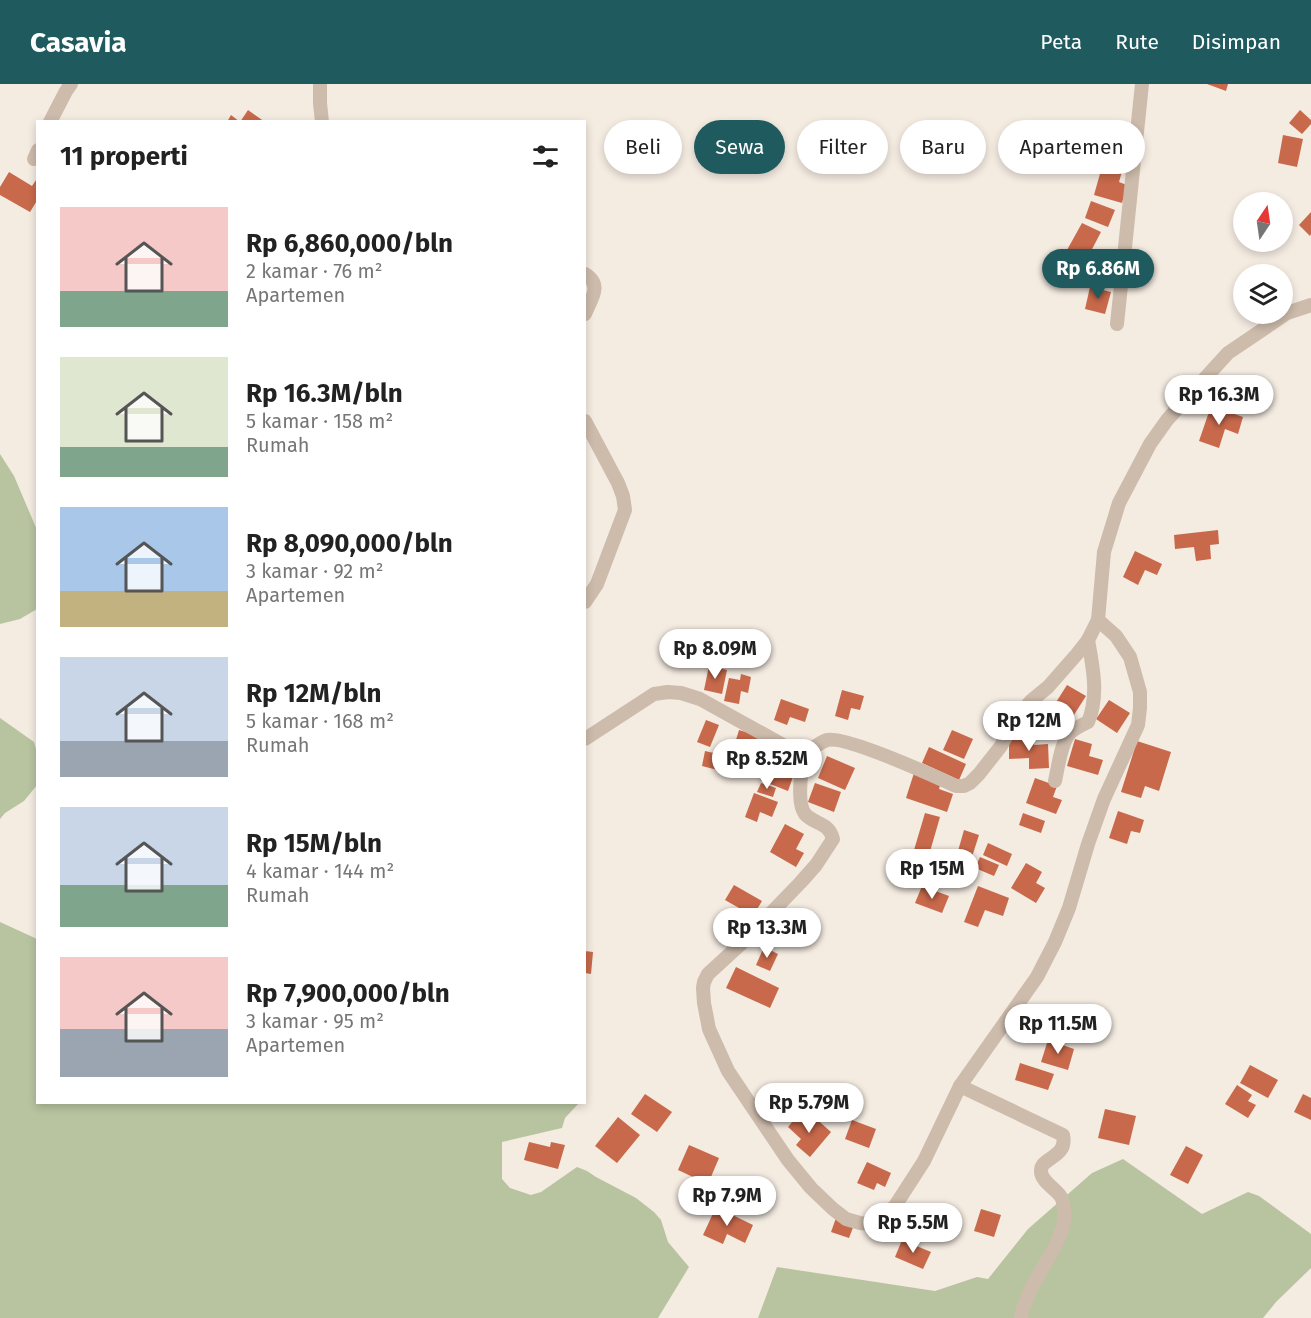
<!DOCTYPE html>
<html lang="id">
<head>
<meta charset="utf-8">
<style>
  body { margin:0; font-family:"Fira Sans",sans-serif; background:#f2f2f2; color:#222; height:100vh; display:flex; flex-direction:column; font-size:22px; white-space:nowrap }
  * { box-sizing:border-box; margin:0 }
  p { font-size:20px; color:#767676 }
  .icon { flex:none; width:33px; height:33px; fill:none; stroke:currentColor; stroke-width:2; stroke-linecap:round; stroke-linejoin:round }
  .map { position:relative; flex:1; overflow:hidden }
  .side { position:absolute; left:36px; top:36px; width:550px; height:984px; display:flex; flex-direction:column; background:#fff; border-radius:0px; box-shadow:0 3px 9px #0003 }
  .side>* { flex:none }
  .top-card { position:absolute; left:604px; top:36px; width:570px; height:54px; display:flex; gap:12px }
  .needle { width:39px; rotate:13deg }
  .tools { position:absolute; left:1233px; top:108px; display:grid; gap:12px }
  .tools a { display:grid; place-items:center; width:60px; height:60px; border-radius:50%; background:#fff; box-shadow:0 3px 9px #0003; font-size:30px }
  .price { position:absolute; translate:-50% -51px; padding:0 14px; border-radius:21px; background:#fff; color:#222; font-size:20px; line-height:39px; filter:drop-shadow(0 2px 3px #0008) }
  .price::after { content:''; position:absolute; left:50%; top:36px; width:18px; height:14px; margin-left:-9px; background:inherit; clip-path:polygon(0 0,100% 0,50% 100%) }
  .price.selected { background:#1f5a5e; color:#fff }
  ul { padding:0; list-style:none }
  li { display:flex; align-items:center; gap:18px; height:150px; padding:0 24px }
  li span { display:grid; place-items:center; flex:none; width:168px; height:120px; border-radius:0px; color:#555 }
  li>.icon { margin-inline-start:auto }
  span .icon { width:72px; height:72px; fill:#fffc; stroke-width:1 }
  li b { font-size:26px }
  h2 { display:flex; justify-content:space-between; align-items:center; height:72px; padding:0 24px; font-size:26px }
  .pill { padding:0 21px; border-radius:27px; background:#fff; box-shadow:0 3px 9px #0003; font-size:21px; line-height:54px }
  .pill.selected { background:#1f5a5e; color:#fff }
  header { display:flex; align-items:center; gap:36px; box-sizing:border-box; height:84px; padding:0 30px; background:#1f5a5e; color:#fff }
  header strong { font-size:28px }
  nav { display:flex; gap:33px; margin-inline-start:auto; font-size:21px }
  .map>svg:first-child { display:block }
</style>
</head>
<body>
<header>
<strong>Casavia</strong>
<nav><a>Peta</a><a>Rute</a><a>Disimpan</a></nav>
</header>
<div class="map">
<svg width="1311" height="1234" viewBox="0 0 1311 1234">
  <rect width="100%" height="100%" fill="#f4ebe1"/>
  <g fill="#b8c4a0">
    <polygon points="0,370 14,392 37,446 37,525 20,535 0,540"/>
    <polygon points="0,634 34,658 37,669 37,701 24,717 5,729 0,735"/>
    <polygon points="0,838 37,855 38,1018 579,1019 565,1034 562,1044 502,1058 502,1095 510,1104 531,1111 541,1108 577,1083 587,1087 596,1093 636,1114 654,1128 661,1136 668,1158 689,1183 658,1234 0,1234"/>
    <polygon points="1123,1075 1202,1130 1248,1108 1259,1112 1311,1150 1311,1184 1276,1218 1263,1234 758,1234 777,1183 935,1207 977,1193 988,1195 1028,1145 1092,1089"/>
  </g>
  <g fill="#c8694b">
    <polygon points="1207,0 1228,0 1226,7"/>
    <polygon points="248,26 265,38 240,38"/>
    <polygon points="1300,26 1311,36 1311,40 1302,50 1289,39"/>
    <polygon points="231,31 240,38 227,38"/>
    <polygon points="1283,51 1303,55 1297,83 1278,79"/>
    <polygon points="1103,79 1123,84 1119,98 1127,101 1122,119 1094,111"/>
    <polygon points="9,88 32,102 38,93 38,115 30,128 0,111 0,103"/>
    <polygon points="1091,117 1115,126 1108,143 1085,134"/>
    <polygon points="1311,128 1311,150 1310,152 1299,141"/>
    <polygon points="1082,139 1101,148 1079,190 1065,182 1072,169 1067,166"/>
    <polygon points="1090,203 1111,208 1105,230 1085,225"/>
    <polygon points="1211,322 1243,333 1238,350 1225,345 1219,364 1199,357"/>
    <polygon points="1218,446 1219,460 1210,461 1211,475 1196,477 1194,463 1175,465 1174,451"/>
    <polygon points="1135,467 1162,480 1157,491 1145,486 1138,501 1123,493"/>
    <polygon points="709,582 727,586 722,610 704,606"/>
    <polygon points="741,590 751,593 748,609 741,607 739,620 724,617 729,594 740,596"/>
    <polygon points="1067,601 1086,612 1072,634 1053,623"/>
    <polygon points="842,606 864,612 860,626 851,624 848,636 835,632"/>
    <polygon points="781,615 809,625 805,638 790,633 787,641 774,636"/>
    <polygon points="1109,616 1130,629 1117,649 1096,635"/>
    <polygon points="706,636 719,641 710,663 697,658"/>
    <polygon points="739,646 762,653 759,663 764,664 759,678 732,669"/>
    <polygon points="952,646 973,655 964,675 943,666"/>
    <polygon points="1033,652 1034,661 1048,660 1049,684 1029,685 1029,674 1009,675 1009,653"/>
    <polygon points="1075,655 1092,660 1089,672 1103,676 1098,691 1067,682"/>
    <polygon points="1137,657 1171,668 1159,707 1145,702 1141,714 1121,708"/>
    <polygon points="929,663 966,680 959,696 922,679"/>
    <polygon points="705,667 744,676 741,692 702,682"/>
    <polygon points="827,672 855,684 845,706 818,694"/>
    <polygon points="769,675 784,681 782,685 794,690 788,707 760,696"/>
    <polygon points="914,689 941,698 939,705 953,710 947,728 906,714"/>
    <polygon points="1035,694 1057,702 1053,713 1062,716 1056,730 1026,719"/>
    <polygon points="761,699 776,704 773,713 757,708"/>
    <polygon points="815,699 841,708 834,728 808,718"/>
    <polygon points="754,709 778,718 772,733 760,728 757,738 745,733"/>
    <polygon points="1118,727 1144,736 1140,749 1131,747 1127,760 1109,754"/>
    <polygon points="925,729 940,733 929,771 914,766"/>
    <polygon points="1023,729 1045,737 1041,749 1019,741"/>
    <polygon points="785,740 804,750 796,765 804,769 796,783 770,768"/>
    <polygon points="964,746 979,751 970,779 956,774"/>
    <polygon points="988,759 1012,770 1007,782 983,771"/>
    <polygon points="980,773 999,781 994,792 975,784"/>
    <polygon points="1026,779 1042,788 1036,799 1045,804 1036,819 1011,804"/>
    <polygon points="734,801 762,817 753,832 725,816"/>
    <polygon points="922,802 949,812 942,829 915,819"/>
    <polygon points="978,802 1009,814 1003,832 985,826 978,843 964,838"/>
    <polygon points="764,863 778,870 770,887 756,881"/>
    <polygon points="585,867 593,868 591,890 585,889"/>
    <polygon points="736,883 779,904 770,924 726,904"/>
    <polygon points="1048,956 1074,965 1068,986 1041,978"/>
    <polygon points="1020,979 1054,990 1048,1006 1015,996"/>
    <polygon points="1250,981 1278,996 1268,1014 1240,999"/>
    <polygon points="1237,1001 1252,1011 1248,1017 1256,1021 1248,1034 1225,1020"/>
    <polygon points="645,1010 672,1028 657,1048 631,1030"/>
    <polygon points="1303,1010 1311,1014 1311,1036 1294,1028"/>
    <polygon points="1105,1025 1136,1032 1129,1061 1098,1054"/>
    <polygon points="799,1030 808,1038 813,1032 831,1048 810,1073 796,1061 801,1055 788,1043"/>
    <polygon points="618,1033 640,1051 617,1079 595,1062"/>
    <polygon points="852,1036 876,1045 869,1064 845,1055"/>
    <polygon points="529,1058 550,1063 551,1058 565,1061 558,1085 524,1076"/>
    <polygon points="689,1061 719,1074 708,1100 678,1086"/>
    <polygon points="1186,1062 1203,1071 1188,1100 1170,1091"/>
    <polygon points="867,1078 891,1089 885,1103 877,1099 874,1106 857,1099"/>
    <polygon points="716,1123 753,1141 745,1159 727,1150 723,1160 703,1151"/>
    <polygon points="981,1125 1001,1131 994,1153 974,1147"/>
    <polygon points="836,1134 854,1141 849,1154 831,1148"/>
    <polygon points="902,1156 931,1168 923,1185 895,1173"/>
  </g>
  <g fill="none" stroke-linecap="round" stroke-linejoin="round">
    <g stroke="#cdbbac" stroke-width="14">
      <polyline points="320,0 320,19 322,38"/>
      <polyline points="50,38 66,7 71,0"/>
      <polyline points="34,75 38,66"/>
      <path d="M 585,190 C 603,201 591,215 585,230"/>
      <polyline points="1117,240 1142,0"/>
      <polyline points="585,337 618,399 623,412 625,426 597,500 585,518"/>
      <path d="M 585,655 L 654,610 L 668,608 L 681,609 L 700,615 L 803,672 C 810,667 818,659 827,656 C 845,651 934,692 956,702 L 964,702 L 970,699 L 979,690 L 1001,662 L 1016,634 L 1031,617 L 1048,603 L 1077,570 L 1088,556 L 1098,536"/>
      <path d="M 803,672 C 802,687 796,718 805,730 C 815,741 829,738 833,755 L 816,781 L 800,799 L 744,857 L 708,890 L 704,898 L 703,904 L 704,919 L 709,945 L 728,987 L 788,1076 L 811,1104 L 833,1125 L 846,1135 L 860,1139 L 869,1140 L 879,1136 L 895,1122 L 924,1077 L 960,1002"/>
      <path d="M 1055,697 C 1058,684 1061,658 1070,649 C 1075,644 1082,641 1088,638 C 1099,613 1093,583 1088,556"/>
      <path d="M 1021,1234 C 1025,1210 1041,1188 1053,1166 C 1058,1157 1063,1147 1064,1136 C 1065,1130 1064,1118 1061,1113 C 1056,1105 1042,1098 1041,1088 C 1040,1072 1068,1075 1063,1051 L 960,1002 L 1037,893 L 1055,858 L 1069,824 L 1088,760 L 1104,715 L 1138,641 L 1140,624 L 1140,608 L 1130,573 L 1116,552 L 1098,536 L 1104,468 L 1119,419 L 1150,360 L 1167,336 L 1228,269 L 1287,229 L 1311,221"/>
    </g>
  </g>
</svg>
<div class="tools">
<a><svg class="needle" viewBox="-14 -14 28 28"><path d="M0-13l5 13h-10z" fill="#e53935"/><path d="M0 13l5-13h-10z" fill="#767676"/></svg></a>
<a><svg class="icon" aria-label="layers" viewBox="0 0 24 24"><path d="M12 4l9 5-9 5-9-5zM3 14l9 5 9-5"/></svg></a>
</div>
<b class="price selected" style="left:1098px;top:216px">Rp 6.86M</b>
<b class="price" style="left:1219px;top:342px">Rp 16.3M</b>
<b class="price" style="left:715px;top:596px">Rp 8.09M</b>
<b class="price" style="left:1029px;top:668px">Rp 12M</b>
<b class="price" style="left:767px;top:706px">Rp 8.52M</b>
<b class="price" style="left:932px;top:816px">Rp 15M</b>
<b class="price" style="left:767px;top:875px">Rp 13.3M</b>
<b class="price" style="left:1058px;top:971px">Rp 11.5M</b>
<b class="price" style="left:809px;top:1050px">Rp 5.79M</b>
<b class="price" style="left:727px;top:1143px">Rp 7.9M</b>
<b class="price" style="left:913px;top:1170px">Rp 5.5M</b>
<div class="top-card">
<a class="pill">Beli</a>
<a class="pill selected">Sewa</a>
<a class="pill">Filter</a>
<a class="pill">Baru</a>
<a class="pill">Apartemen</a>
</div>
<section class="side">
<h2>11 properti<svg class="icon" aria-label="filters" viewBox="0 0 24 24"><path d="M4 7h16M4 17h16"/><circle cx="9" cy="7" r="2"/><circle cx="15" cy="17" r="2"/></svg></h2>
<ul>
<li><span style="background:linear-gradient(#f6c9c9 70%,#7fa58c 0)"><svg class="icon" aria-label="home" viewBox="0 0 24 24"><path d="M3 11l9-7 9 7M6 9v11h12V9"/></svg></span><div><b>Rp 6,860,000/bln</b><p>2 kamar · 76 m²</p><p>Apartemen</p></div></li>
<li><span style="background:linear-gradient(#dfe7d0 75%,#7fa58c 0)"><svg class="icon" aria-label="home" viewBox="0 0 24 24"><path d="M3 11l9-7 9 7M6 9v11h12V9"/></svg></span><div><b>Rp 16.3M/bln</b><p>5 kamar · 158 m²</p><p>Rumah</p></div></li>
<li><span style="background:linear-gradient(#a9c7e8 70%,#c2b280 0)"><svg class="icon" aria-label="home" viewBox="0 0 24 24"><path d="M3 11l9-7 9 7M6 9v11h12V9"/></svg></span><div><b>Rp 8,090,000/bln</b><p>3 kamar · 92 m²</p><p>Apartemen</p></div></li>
<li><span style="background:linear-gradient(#c9d6e8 70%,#9aa5b1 0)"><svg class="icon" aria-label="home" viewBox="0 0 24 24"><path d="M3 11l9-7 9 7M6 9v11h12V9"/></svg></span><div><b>Rp 12M/bln</b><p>5 kamar · 168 m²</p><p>Rumah</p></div></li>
<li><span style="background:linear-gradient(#c9d6e8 65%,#7fa58c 0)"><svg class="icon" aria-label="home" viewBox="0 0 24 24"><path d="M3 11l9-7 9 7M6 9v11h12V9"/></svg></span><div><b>Rp 15M/bln</b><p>4 kamar · 144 m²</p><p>Rumah</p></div></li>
<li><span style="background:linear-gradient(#f6c9c9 60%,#9aa5b1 0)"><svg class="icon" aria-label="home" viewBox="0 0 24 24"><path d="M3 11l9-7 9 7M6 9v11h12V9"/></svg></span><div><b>Rp 7,900,000/bln</b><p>3 kamar · 95 m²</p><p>Apartemen</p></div></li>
</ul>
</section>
</div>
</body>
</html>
